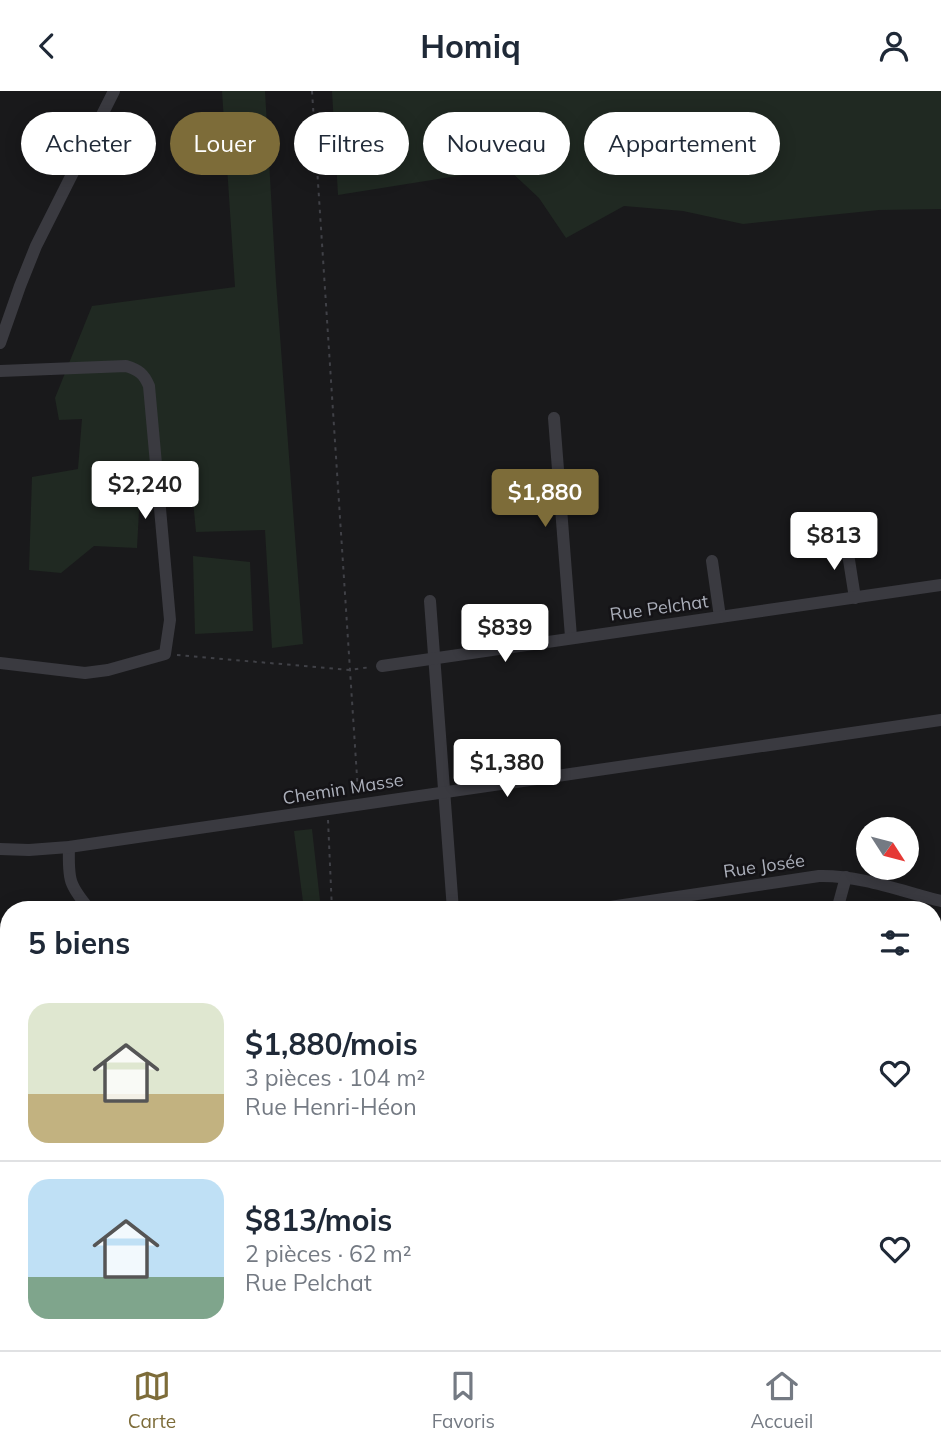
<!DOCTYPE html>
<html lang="fr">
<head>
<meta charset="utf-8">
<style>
  body { margin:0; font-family:Mulish,sans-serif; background:#f2f2f3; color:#1f2937; height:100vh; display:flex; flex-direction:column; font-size:26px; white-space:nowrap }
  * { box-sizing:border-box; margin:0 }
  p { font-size:23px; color:#747a83 }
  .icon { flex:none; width:38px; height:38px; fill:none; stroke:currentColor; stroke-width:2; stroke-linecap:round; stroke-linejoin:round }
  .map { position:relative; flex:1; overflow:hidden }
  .drawer { position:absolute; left:0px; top:810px; width:942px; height:450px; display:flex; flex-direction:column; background:#fff; border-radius:28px 28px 0 0; box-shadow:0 4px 18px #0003 }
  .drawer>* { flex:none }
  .hud { position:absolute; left:21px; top:21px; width:900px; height:63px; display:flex; gap:14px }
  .needle { width:46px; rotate:126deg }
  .controls { position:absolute; left:856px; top:726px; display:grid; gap:14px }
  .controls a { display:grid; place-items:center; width:63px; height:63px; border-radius:50%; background:#fff; box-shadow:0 4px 18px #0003; font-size:35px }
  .price { position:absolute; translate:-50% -60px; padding:0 16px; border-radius:7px; background:#fff; color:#222; font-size:23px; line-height:46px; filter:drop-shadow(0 2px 4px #0008) }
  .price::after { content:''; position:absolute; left:50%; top:42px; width:21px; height:16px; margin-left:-10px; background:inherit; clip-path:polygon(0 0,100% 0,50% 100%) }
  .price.on { background:#7d6c39; color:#fff }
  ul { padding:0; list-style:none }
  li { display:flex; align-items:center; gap:21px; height:175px; padding:0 28px }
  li+li { border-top:2px solid #e0e1e3 }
  li span { display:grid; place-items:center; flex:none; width:196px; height:140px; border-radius:21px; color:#555 }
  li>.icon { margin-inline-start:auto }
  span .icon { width:84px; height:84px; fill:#fffc; stroke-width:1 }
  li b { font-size:30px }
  h2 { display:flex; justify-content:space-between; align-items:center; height:84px; padding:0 28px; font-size:30px }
  .tag { padding:0 24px; border-radius:32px; background:#fff; box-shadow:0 4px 18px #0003; font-size:24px; line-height:63px }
  .tag.on { background:#7d6c39; color:#fff }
  header { display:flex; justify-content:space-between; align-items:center; height:91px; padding:0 28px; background:#fff; font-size:32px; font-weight:700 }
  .dock { display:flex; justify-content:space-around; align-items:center; height:98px; border-top:2px solid #e0e1e3; background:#fff; font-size:19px; color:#747a83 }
  .dock a { display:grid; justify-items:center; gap:4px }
  .dock .on { color:#7d6c39 }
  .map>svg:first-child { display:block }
</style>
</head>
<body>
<header><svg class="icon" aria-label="back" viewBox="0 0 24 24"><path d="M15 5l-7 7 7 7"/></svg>Homiq<svg class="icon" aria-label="person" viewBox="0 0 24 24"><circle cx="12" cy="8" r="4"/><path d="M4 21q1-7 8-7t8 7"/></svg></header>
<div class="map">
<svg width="941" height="1259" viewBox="0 0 941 1259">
  <rect width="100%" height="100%" fill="#19191b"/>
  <g fill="#202922">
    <polygon points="222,0 265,0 276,191 303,553 272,557 265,439 196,441 192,399 140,402 137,457 94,455 61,482 29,479 32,386 78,378 82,328 59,329 55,307 92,215 235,196"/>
    <polygon points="332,0 941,0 941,118 879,119 743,133 683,120 624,115 566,147 539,107 507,77 338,104"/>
    <polygon points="193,465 250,471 253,540 195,543"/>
    <polygon points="312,738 321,819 304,819 294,740"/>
    <polygon points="9,843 9,932 0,934 0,844"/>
  </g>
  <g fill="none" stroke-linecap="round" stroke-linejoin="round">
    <g stroke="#404147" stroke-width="2" stroke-dasharray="3.5 5" stroke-linecap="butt">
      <polyline points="312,0 358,701"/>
      <polyline points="177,564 350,579 371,576"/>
      <polyline points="328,729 332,819"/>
      <polyline points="565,1251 571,1259"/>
      <polyline points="41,1257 48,1251"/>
    </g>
    <g stroke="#3a3a40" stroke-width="12">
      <polyline points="0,252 20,195 36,155 114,0"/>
      <path d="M 0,280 L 126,275 C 139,279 144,283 149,295 L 170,529 L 165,563 L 108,579 L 85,582 L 0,572"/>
      <polyline points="554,327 571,546"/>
      <polyline points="846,450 855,507"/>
      <polyline points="712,470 720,526"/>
      <polyline points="430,510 453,819"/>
      <polyline points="382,575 941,494"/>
      <path d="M 69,756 C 68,789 69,794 90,819"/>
      <polyline points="0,758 29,759 69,756 941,629"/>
      <path d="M 590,819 L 819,785 C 860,784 901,800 941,810"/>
      <polyline points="837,819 846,786"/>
      <polyline points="933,964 941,931"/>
      <polyline points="0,1003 9,1002"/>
      <polyline points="933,1214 941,1213"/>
      <polyline points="0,1223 9,1234"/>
      <polyline points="23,1251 29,1259"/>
      <polyline points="397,1251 403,1259"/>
      <polyline points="707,1251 713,1259"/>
      <polyline points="346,1259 355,1251"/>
    </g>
  </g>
  <g text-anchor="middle" stroke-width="5" stroke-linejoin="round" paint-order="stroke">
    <g font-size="18" fill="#abafba" stroke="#141316">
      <text transform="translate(659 517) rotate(-8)" y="6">Rue Pelchat</text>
      <text transform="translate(343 698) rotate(-9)" y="6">Chemin Masse</text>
      <text transform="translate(764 775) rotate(-8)" y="6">Rue Josée</text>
    </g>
  </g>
</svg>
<div class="controls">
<a><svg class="needle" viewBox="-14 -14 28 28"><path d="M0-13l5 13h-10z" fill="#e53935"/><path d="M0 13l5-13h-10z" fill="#747a83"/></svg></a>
</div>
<b class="price" style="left:145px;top:430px">$2,240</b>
<b class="price on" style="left:545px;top:438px">$1,880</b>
<b class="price" style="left:834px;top:481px">$813</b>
<b class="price" style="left:505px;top:573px">$839</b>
<b class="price" style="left:507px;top:708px">$1,380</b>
<div class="hud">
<a class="tag">Acheter</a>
<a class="tag on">Louer</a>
<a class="tag">Filtres</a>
<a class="tag">Nouveau</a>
<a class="tag">Appartement</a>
</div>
<section class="drawer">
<h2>5 biens<svg class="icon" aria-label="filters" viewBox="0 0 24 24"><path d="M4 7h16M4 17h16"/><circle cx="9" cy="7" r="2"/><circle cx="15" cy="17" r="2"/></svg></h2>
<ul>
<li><span style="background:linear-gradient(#dfe7d0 65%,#c2b280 0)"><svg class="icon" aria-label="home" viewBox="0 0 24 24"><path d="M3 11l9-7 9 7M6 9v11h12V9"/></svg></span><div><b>$1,880/mois</b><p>3 pièces · 104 m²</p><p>Rue Henri-Héon</p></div><svg class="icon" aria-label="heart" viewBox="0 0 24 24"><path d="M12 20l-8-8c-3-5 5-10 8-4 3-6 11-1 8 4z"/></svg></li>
<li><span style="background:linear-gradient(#bfe0f5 70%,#7fa58c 0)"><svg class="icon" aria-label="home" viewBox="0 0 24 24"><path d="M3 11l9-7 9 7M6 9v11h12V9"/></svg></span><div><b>$813/mois</b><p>2 pièces · 62 m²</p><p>Rue Pelchat</p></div><svg class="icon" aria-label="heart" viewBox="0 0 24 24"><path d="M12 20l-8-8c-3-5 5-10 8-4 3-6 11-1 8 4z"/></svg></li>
</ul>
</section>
</div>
<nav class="dock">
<a class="on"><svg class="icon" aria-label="map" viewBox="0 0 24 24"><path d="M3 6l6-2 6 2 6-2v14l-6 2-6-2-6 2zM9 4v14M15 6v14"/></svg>Carte</a>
<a><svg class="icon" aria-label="saved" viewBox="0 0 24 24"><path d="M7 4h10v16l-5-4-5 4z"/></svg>Favoris</a>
<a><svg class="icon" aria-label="home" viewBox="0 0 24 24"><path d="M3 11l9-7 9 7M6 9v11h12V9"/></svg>Accueil</a>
</nav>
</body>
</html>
